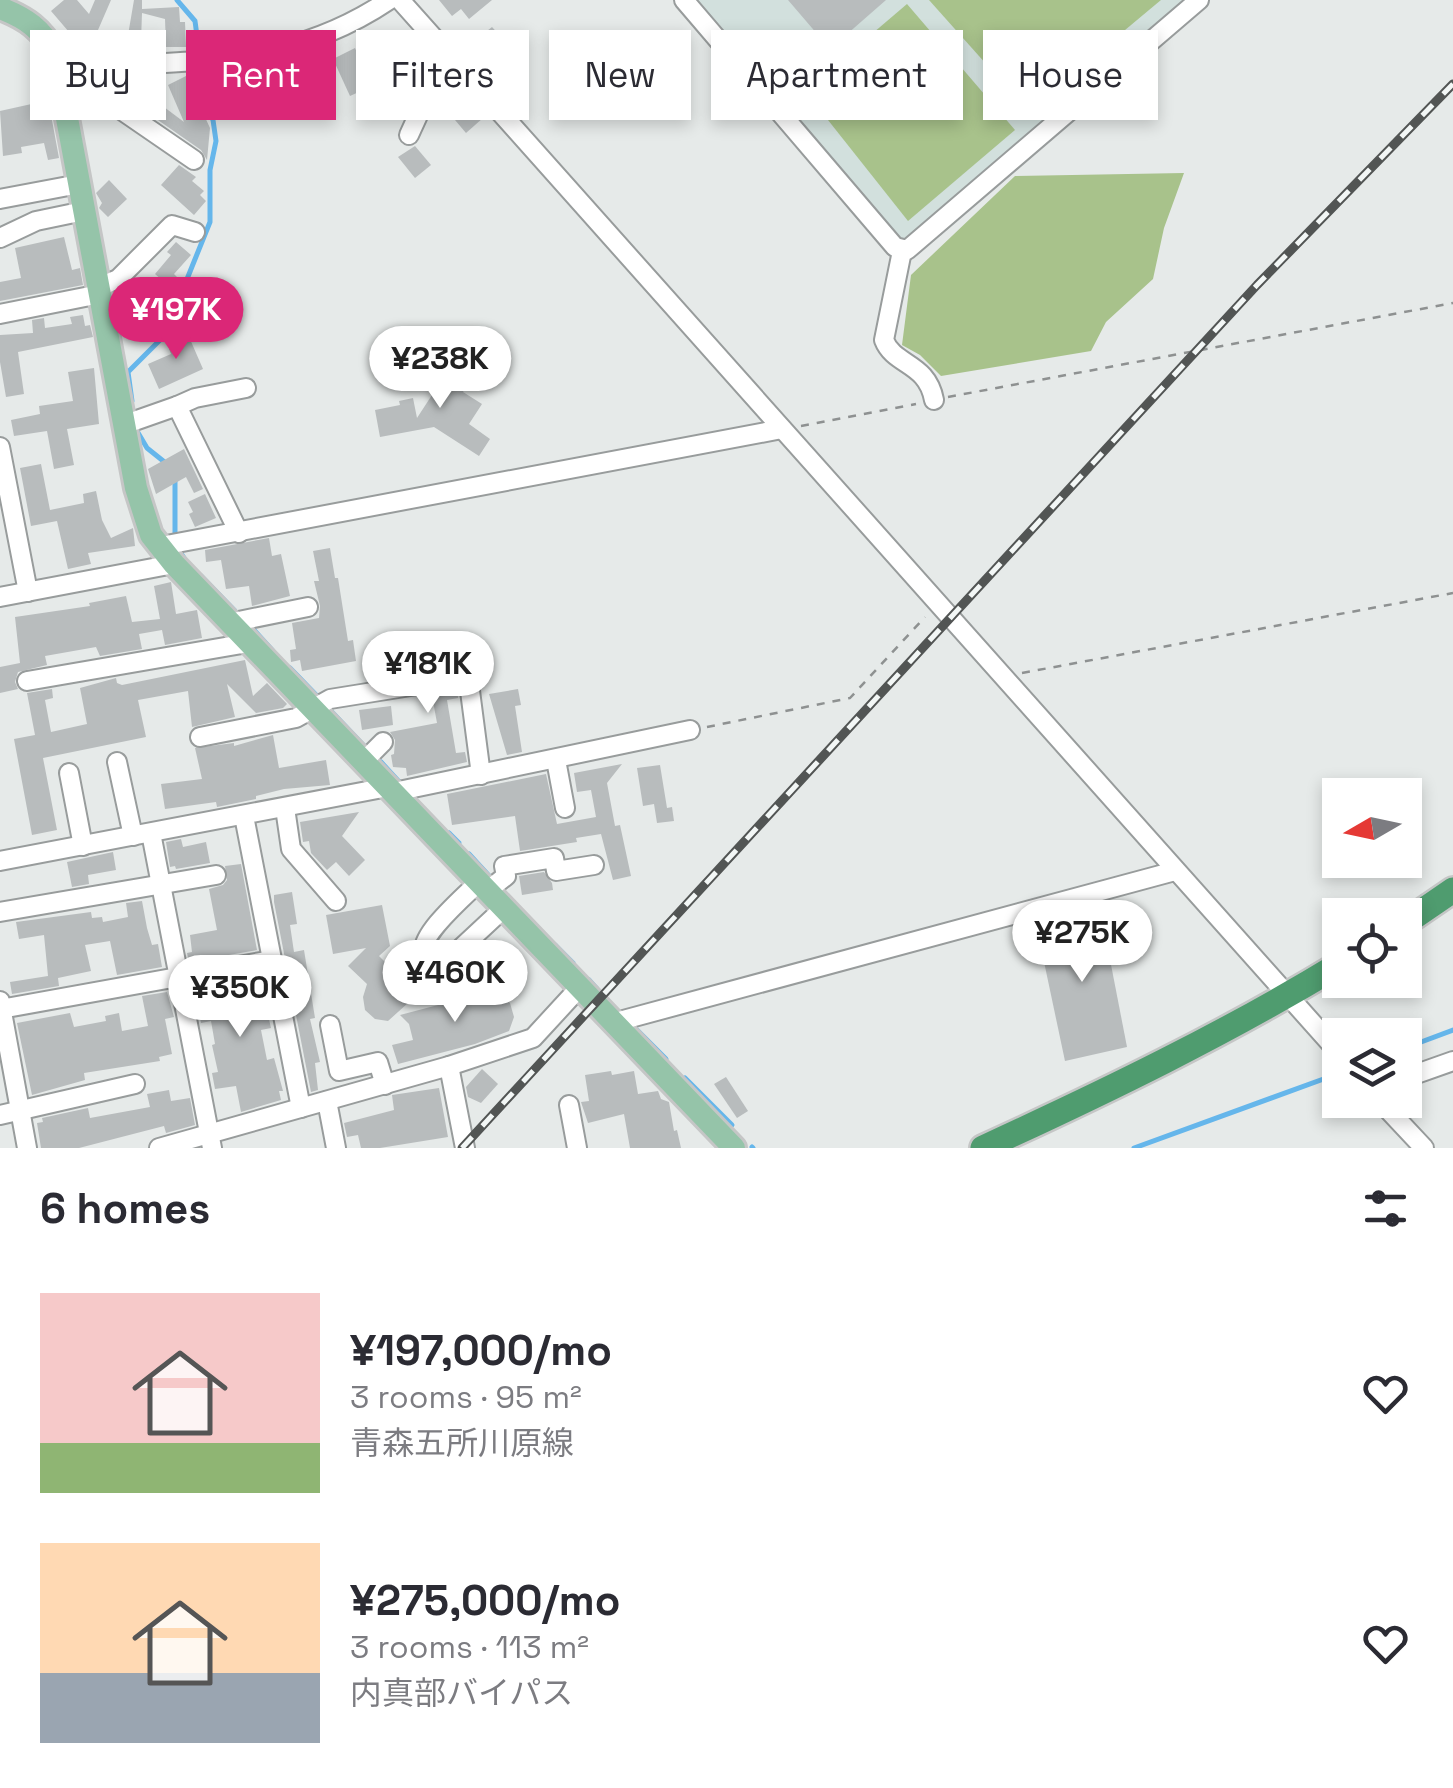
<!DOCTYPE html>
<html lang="en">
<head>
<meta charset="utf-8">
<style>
  body { margin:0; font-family:"Space Grotesk","Noto Sans JP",sans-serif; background:#f2f2f3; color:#2b2b33; height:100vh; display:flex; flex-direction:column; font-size:38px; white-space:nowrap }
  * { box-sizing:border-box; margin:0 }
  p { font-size:32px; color:#7c7c81 }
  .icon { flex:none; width:55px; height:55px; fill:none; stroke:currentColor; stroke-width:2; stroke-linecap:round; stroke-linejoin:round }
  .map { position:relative; height:1148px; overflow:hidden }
  .drawer { display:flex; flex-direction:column; background:#fff; flex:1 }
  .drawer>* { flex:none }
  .hud { position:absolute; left:30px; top:30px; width:1395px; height:90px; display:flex; gap:20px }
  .needle { width:65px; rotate:261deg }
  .tools { position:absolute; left:1322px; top:778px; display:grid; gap:20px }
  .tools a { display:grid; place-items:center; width:100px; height:100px; border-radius:0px; background:#fff; box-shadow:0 5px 15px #0003; font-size:50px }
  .price { position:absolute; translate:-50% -85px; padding:0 22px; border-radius:35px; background:#fff; color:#222; font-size:32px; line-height:65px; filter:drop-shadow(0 2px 5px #0008) }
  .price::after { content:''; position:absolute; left:50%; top:60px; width:30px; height:22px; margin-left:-15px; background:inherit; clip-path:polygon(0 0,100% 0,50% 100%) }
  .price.active { background:#db2777; color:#fff }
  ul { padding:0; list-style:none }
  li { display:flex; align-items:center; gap:30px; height:250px; padding:0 40px }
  li span { display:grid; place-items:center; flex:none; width:280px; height:200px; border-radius:0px; color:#555 }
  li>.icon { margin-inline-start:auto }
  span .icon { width:120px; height:120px; fill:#fffc; stroke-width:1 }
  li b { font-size:42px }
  h2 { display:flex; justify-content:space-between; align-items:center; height:120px; padding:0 40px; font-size:42px }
  .pill { padding:0 35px; border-radius:0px; background:#fff; box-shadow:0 5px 15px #0003; font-size:35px; line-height:90px }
  .pill.active { background:#db2777; color:#fff }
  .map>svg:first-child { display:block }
</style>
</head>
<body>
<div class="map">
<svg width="1453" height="1148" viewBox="0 0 1453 1148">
  <rect width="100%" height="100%" fill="#e6eae9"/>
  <polygon fill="#d2e0dd" points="691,0 1189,0 908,243 899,242"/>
  <g fill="#a8c28b">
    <polygon points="929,0 1161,0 1028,111"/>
    <polygon points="907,4 1015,130 908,221 805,91"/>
    <polygon points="1184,173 1164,228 1153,279 1106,322 1091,351 941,376 920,355 902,345 911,275 1015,176"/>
  </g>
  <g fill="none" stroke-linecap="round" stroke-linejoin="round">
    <g stroke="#65b6eb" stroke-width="5">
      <polyline points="177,0 195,21 199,51"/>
      <polyline points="132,401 128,372 160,340 167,311 183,289 210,222 210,170 216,141 213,120 199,94 200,75"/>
      <polyline points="137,431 147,448 167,464"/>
      <polyline points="175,534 175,478"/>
      <polyline points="180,552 184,558"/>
      <polyline points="201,576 235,611"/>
      <polyline points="253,629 272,650"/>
      <polyline points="290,668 319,698"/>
      <polyline points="330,710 365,747"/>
      <polyline points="381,762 402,785"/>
      <polyline points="449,833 459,843"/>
      <polyline points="469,854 491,878"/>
      <polyline points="555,945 573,963"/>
      <polyline points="589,980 597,989"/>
      <polyline points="633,1026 666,1059"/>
      <polyline points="1405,1048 1453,1030"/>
      <polyline points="685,1078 732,1125"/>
      <polyline points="752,1147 753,1148"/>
      <polyline points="1134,1148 1340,1073"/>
    </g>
  </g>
  <g fill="#b8bcbd">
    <polygon points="64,0 77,0 89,14 95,0 111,0 98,30 116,34 113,49 75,39 51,11"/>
    <polygon points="134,0 142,0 142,9 179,7 180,22 185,22 186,47 166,47 165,19 142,13 141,41 127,41"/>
    <polygon points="439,0 492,0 469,19 461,9 452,16"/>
    <polygon points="788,0 886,0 830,49"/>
    <polygon points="492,27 515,52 498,68 485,54 493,47 482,35"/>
    <polygon points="397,34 419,63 431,53 441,64 434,69 441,77 427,89 404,62 400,65 384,44"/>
    <polygon points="355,48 372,86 350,96 333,59"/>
    <polygon points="43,72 59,158 48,160 44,143 21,147 22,153 3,156 0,111 36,103 32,74"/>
    <polygon points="186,76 210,128 207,160 201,150 135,104 144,92 184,122 168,85"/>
    <polygon points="462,92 483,118 466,133 444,107"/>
    <polygon points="415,146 431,165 415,178 398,157"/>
    <polygon points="179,165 196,177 192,181 204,191 200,195 206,201 194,215 161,185"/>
    <polygon points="109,180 127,199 108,217 99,208 102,203 96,193"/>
    <polygon points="64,237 72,270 80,268 83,285 0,301 0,282 21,278 15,248"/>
    <polygon points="176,242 191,255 174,274 178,278 170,287 155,274 171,255 167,252"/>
    <polygon points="83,315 85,326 90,325 93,337 18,352 24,394 6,397 0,362 0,335 33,333 32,320 44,318 45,328 72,324 70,317"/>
    <polygon points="186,330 203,369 159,389 148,364 171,354 169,349 175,346 173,342 177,340 175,335"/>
    <polygon points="458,355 478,368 463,392 482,404 469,424 490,439 479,456 434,427 380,437 375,410 400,405 399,401 413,398 417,418"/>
    <polygon points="94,368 99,424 67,429 74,465 54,469 47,431 14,436 11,420 40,414 39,406 73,401 68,372"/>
    <polygon points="184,449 203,489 194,493 186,477 156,494 148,469"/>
    <polygon points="41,464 50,510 84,503 83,494 96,491 102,520 111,538 133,528 135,546 88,553 91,564 68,569 57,521 31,526 20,468"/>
    <polygon points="205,494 216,518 195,527 189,514 193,512 188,502"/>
    <polygon points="269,538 272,556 281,554 290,596 252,606 249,586 226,589 221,560 206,562 205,550"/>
    <polygon points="330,548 335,578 338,578 348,641 353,640 356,661 302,671 300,660 291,662 290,650 296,649 292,623 319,618 320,606 314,581 319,581 313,551"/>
    <polygon points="171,582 176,614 197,610 202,638 165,645 162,630 139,634 142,649 100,656 96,647 45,656 47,665 18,672 15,682 18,689 0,693 0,667 20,663 15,617 90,606 89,603 126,596 132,622 160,619 154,586"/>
    <polygon points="456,651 458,698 447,700 456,753 465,752 467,762 407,776 406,768 393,767 391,755 394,754 395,740 390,732 437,723 428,674 384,678 380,663"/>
    <polygon points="245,660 253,696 267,683 287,704 283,708 256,713 227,684 235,717 192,727 188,691 138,700 146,737 43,758 57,830 32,835 14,739 35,735 27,693 52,689 53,698 45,700 51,732 87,724 80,688 116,678 117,683 122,685"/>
    <polygon points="518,689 521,705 515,706 522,752 507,755 489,694"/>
    <polygon points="391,706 393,725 362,730 359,710"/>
    <polygon points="273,735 279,768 326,760 330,785 284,789 256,796 256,799 217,807 216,802 165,809 161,784 202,779 195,748 234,743 234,746"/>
    <polygon points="622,764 607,783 615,826 620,825 631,876 613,880 601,834 576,838 577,842 520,851 515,816 452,825 447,794 546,774 557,824 596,817 591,790 577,792 574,773"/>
    <polygon points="660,765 667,808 672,807 674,821 657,823 654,804 643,806 637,768"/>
    <polygon points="359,812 342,836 365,860 349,876 336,862 327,870 311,853 309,841 303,842 300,822"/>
    <polygon points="181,839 183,847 206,842 210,863 176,869 175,866 170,867 166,842"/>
    <polygon points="113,852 116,870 88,875 89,884 72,887 67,862"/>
    <polygon points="241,864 257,950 189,962 187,953 192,952 190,935 217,930 209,889 223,885 227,880 225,866"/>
    <polygon points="544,872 552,883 553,890 522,895 519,876"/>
    <polygon points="292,892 297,924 290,925 294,952 304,950 315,1018 310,1019 320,1062 315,1063 318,1090 311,1092 274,902 274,895"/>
    <polygon points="142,901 147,928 152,945 158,944 162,967 117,975 110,941 85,945 91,971 58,978 59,986 12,994 10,982 48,976 44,935 19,939 16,922 91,912 92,918 102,917 103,922 128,917 126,903"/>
    <polygon points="382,905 390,946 379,956 396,973 406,968 419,980 415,985 418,994 388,1021 375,1019 365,1010 363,997 367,984 348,966 366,948 333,954 326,915"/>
    <polygon points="1100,908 1127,1047 1065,1061 1036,924"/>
    <polygon points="259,977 271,1028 261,1030 267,1060 274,1058 283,1091 279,1091 281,1100 241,1112 236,1086 215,1089 212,1073 218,1072 212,1045 215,1044 211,1021 201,1023 194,987"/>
    <polygon points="472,986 481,993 499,994 510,1003 514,1017 509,1031 475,1044 398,1064 392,1045 413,1040 409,1024 400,1015 438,1005 450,992 460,1001"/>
    <polygon points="167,992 174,1017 165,1019 172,1054 159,1057 160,1061 84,1073 85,1080 32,1095 17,1023 70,1013 74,1027 106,1021 105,1016 119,1013 122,1031 148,1026 142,996"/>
    <polygon points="482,1069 498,1084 481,1103 468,1097 466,1087"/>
    <polygon points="611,1071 612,1075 634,1071 638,1094 658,1091 661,1099 669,1102 674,1131 677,1130 681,1148 630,1148 624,1114 588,1123 581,1102 589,1101 585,1075"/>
    <polygon points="726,1077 748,1111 737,1118 714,1084"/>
    <polygon points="439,1088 448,1137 380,1148 361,1148 358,1135 347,1137 344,1123 394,1110 392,1095"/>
    <polygon points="169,1090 171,1101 190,1098 195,1125 166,1133 164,1126 79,1148 41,1148 37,1123 43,1122 42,1118 88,1108 90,1118 150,1107 147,1094"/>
  </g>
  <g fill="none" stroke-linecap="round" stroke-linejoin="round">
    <defs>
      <g id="minor">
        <polyline points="400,0 1340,1054"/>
        <polyline points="684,0 895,247 907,250 1199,0"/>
        <polyline points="73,67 82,83 194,160"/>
        <path d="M 59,68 C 181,59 282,72 389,0"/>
        <polyline points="409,135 420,111 465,73"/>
        <polyline points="0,199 79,184"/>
        <polyline points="0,238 36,221 84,211"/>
        <path d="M 902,251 L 884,340 C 894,366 927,362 934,400"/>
        <polyline points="99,287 118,279 172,225 195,232"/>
        <polyline points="0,314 100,294"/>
        <polyline points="177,406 195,398 246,388"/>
        <polyline points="123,425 177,406 239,533"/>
        <polyline points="0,447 28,592"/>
        <polyline points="161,546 782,429"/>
        <polyline points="0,597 174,564"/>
        <polyline points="229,623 308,607"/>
        <polyline points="467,668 481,775"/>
        <polyline points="27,681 248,643"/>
        <polyline points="200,737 296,718 330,699 417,685"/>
        <polyline points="556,760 565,808"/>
        <polyline points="364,761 383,742"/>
        <polyline points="117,762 133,836"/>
        <polyline points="69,773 83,846"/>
        <polyline points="394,792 690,730"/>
        <polyline points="285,808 291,849 336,901"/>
        <polyline points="244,816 301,1108"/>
        <polyline points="151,833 212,1148"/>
        <polyline points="0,861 388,787"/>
        <path d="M 479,882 C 466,895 415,938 425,955 C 430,964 437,964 446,962 L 504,908"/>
        <polyline points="487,891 506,876 504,866 554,858 556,871 594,865"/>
        <polyline points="0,912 216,875"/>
        <polyline points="0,1001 27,1148"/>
        <polyline points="1,1009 272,960"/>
        <polyline points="612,1023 1175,871"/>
        <polyline points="330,1025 339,1071 378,1062 385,1085"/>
        <polyline points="449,1066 465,1148"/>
        <polyline points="1405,1078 1453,1061"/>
        <polyline points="1379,1100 1424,1148"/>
        <polyline points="327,1101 336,1148"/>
        <polyline points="569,1105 577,1148"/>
        <polyline points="0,1115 135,1084"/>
        <polyline points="159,1148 449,1066 533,1038 579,988"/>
      </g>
      <path id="major" d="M 0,8 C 26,18 42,29 55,54 L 136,488 L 151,535 L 174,564 L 734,1148"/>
      <g id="highway">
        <polyline points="1405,923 1453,890"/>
        <path d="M 983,1148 C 1105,1092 1225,1034 1340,964"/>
      </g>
    </defs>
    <use href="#minor" stroke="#989c9c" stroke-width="22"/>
    <use href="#major" stroke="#c5c6c6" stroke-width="28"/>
    <use href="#highway" stroke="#c5c6c6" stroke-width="30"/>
    <g stroke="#8e9191" stroke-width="2.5" stroke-dasharray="8 8" stroke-linecap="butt">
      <polyline points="948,397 1453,303"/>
      <polyline points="801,426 916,404"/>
      <polyline points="1022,673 1453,593"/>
      <polyline points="707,727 850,698 925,617"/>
    </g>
    <use href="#minor" stroke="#fff" stroke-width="18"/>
    <use href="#major" stroke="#95c4a9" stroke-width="22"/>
    <use href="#highway" stroke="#4f9c6f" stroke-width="25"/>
    <defs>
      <polyline id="rail" points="462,1148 1257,285 1453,84"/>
    </defs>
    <use href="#rail" stroke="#525554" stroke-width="9"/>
    <use href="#rail" stroke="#f3f7f6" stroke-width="5" stroke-dasharray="15" stroke-linecap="butt"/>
  </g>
</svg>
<div class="tools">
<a><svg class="needle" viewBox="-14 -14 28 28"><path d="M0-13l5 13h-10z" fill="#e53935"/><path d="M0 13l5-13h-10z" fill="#7c7c81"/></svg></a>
<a><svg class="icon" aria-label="locate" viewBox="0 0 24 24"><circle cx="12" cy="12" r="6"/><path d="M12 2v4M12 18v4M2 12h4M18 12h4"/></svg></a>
<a><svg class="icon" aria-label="layers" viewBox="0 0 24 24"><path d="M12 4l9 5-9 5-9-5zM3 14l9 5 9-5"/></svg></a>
</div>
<b class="price active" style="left:176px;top:362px">¥197K</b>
<b class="price" style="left:440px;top:411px">¥238K</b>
<b class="price" style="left:428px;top:716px">¥181K</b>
<b class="price" style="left:1082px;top:985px">¥275K</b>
<b class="price" style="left:455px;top:1025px">¥460K</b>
<b class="price" style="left:240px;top:1040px">¥350K</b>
<div class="hud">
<a class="pill">Buy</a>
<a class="pill active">Rent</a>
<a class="pill">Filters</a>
<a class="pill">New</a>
<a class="pill">Apartment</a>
<a class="pill">House</a>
</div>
</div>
<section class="drawer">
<h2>6 homes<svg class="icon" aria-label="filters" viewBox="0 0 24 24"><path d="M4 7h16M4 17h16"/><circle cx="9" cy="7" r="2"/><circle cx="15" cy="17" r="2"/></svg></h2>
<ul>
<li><span style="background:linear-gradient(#f6c9c9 75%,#8fb573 0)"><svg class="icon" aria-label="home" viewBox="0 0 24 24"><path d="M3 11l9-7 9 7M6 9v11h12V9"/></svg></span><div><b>¥197,000/mo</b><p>3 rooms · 95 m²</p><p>青森五所川原線</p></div><svg class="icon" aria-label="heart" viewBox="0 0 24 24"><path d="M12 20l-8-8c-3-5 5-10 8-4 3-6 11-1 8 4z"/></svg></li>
<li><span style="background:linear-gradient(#ffd9b3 65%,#9aa5b1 0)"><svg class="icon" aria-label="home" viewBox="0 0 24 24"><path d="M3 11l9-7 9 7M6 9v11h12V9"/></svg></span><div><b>¥275,000/mo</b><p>3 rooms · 113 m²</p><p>内真部バイパス</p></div><svg class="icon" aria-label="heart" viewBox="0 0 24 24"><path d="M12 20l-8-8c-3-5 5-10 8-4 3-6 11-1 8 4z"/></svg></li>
</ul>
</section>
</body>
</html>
